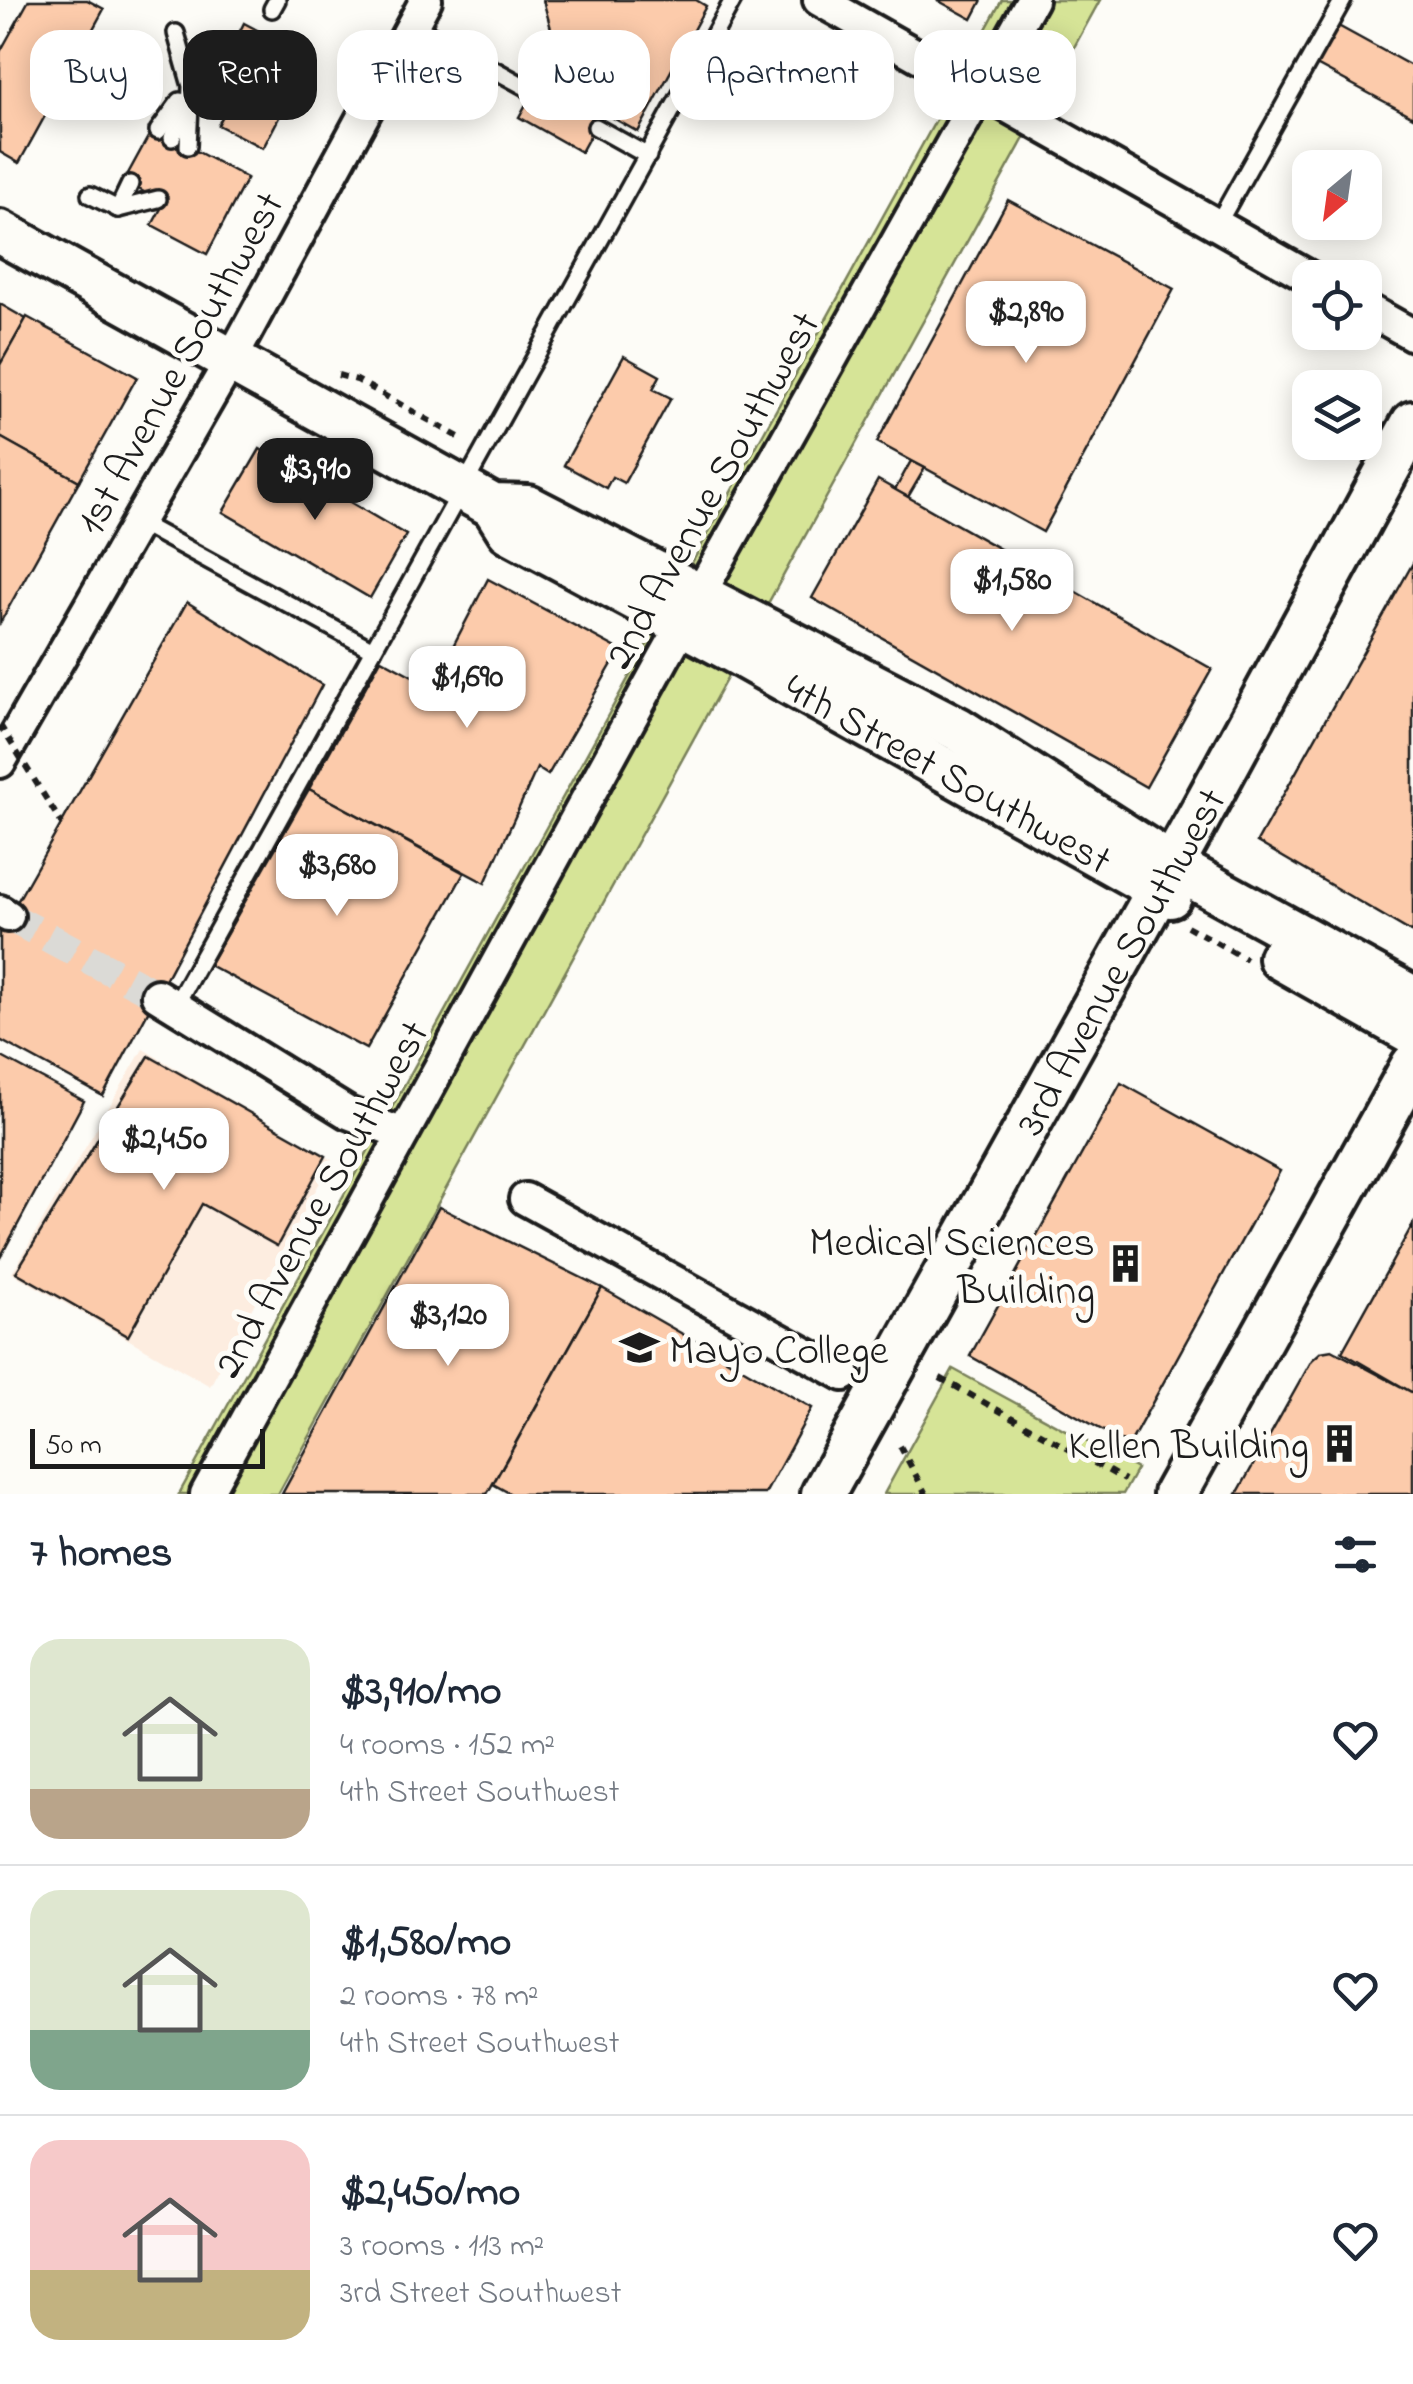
<!DOCTYPE html>
<html lang="en">
<head>
<meta charset="utf-8">
<style>
  body { margin:0; font-family:"Indie Flower",sans-serif; background:#f2f2f3; color:#1f2937; height:100vh; display:flex; flex-direction:column; font-size:38px; white-space:nowrap }
  * { box-sizing:border-box; margin:0 }
  p { font-size:32px; color:#747a83 }
  .icon { flex:none; width:55px; height:55px; fill:none; stroke:currentColor; stroke-width:2; stroke-linecap:round; stroke-linejoin:round }
  .map { position:relative; height:1494px; overflow:hidden }
  .drawer { display:flex; flex-direction:column; background:#fff; flex:1 }
  .drawer>* { flex:none }
  .banner { position:absolute; left:30px; top:30px; width:1355px; height:90px; display:flex; gap:20px }
  .needle { width:65px; rotate:209deg }
  .tools { position:absolute; left:1292px; top:150px; display:grid; gap:20px }
  .tools a { display:grid; place-items:center; width:90px; height:90px; border-radius:20px; background:#fff; box-shadow:0 5px 25px #0003; font-size:50px }
  .scale { position:absolute; left:30px; bottom:25px; width:235px; box-sizing:border-box; padding-left:10px; border:5px solid #1c1c1c; border-top:0; font-size:28px; line-height:35px; white-space:nowrap; color:#1c1c1c; -webkit-text-stroke:8px #fdfcf7; paint-order:stroke }
  .price { position:absolute; translate:-50% -85px; padding:0 22px; border-radius:20px; background:#fff; color:#222; font-size:32px; line-height:65px; filter:drop-shadow(0 2px 5px #0008) }
  .price::after { content:''; position:absolute; left:50%; top:60px; width:30px; height:22px; margin-left:-15px; background:inherit; clip-path:polygon(0 0,100% 0,50% 100%) }
  .price.active { background:#1c1c1c; color:#fff }
  ul { padding:0; list-style:none }
  li { display:flex; align-items:center; gap:30px; height:250px; padding:0 30px }
  li+li { border-top:2px solid #e0e1e3 }
  li span { display:grid; place-items:center; flex:none; width:280px; height:200px; border-radius:30px; color:#555 }
  li>.icon { margin-inline-start:auto }
  span .icon { width:120px; height:120px; fill:#fffc; stroke-width:1 }
  li b { font-size:42px }
  h2 { display:flex; justify-content:space-between; align-items:center; height:120px; padding:0 30px; font-size:42px }
  .tag { padding:0 35px; border-radius:30px; background:#fff; box-shadow:0 5px 25px #0003; font-size:35px; line-height:90px }
  .tag.active { background:#1c1c1c; color:#fff }
  .map>svg:first-child { display:block }
</style>
</head>
<body>
<div class="map">
<svg width="1413" height="1494" viewBox="0 0 1413 1494">
  <rect width="100%" height="100%" fill="#fdfcf7"/>
  <filter id="ink" filterUnits="userSpaceOnUse"><feTurbulence type="fractalNoise" baseFrequency=".01" numOctaves="2"/><feDisplacementMap in="SourceGraphic" scale="20" xChannelSelector="R" yChannelSelector="G"/><feConvolveMatrix kernelMatrix="1 2 1 2 8 2 1 2 1" color-interpolation-filters="sRGB"/></filter>
  <g filter="url(#ink)">
    <polygon fill="#fdede0" points="143,1049 332,1160 210,1386 12,1273"/>
    <g fill="#d6e497" stroke="#79805a" stroke-width="2.5">
      <polygon points="1002,0 1100,0 278,1494 179,1494"/>
      <polygon points="953,1369 1137,1469 1123,1494 884,1494"/>
    </g>
    <g fill="#fccbab" stroke="#1c1c1c" stroke-width="2.5">
      <polygon points="29,0 87,0 104,9 19,163 0,152 0,52"/>
      <polygon points="543,0 696,0 706,6 638,132 569,93"/>
      <polygon points="937,0 982,0 972,19"/>
      <polygon points="1331,22 1413,67 1413,117 1309,61"/>
      <polygon points="244,23 310,58 263,148 218,125 240,83 226,59"/>
      <polygon points="541,77 603,112 581,152 519,117"/>
      <polygon points="153,128 247,178 207,254 152,225 164,203 124,181"/>
      <polygon points="1008,200 1174,289 1043,532 877,442"/>
      <polygon points="0,304 26,319 0,365"/>
      <polygon points="27,317 137,377 79,481 0,437 0,365"/>
      <polygon points="624,356 660,376 653,389 671,398 624,483 612,477 606,488 564,465"/>
      <polygon points="0,437 79,481 0,623"/>
      <polygon points="260,449 406,535 370,598 223,512"/>
      <polygon points="911,461 925,468 908,497 895,490"/>
      <polygon points="878,480 1212,669 1146,787 812,598"/>
      <polygon points="1413,563 1413,933 1257,842"/>
      <polygon points="488,579 620,650 548,775 537,768 485,883 309,789 381,659 418,679 439,673"/>
      <polygon points="187,602 322,685 103,1096 0,1040 0,932"/>
      <polygon points="309,789 464,873 366,1049 209,965"/>
      <polygon points="0,1056 84,1101 0,1258"/>
      <polygon points="149,1056 326,1156 277,1246 202,1204 128,1336 16,1272"/>
      <polygon points="1121,1083 1280,1171 1129,1445 970,1356"/>
      <polygon points="439,1207 602,1288 487,1494 282,1494"/>
      <polygon points="1413,1224 1413,1393 1342,1352"/>
      <polygon points="602,1288 812,1408 765,1494 511,1494 493,1484"/>
      <polygon points="1332,1350 1413,1393 1413,1494 1237,1494 1312,1360 1321,1352"/>
    </g>
    <g fill="none" stroke-linecap="round" stroke-linejoin="round">
      <polyline stroke="#dbdad6" stroke-width="30" stroke-dasharray="30 15" stroke-linecap="butt" points="8,916 157,995"/>
      <defs>
        <g id="lane">
          <polyline points="272,9 277,0"/>
          <polyline points="413,25 533,91"/>
          <polyline points="176,33 191,86 188,146"/>
          <polyline points="596,127 648,156"/>
          <polyline points="158,131 180,101"/>
          <polyline points="172,138 185,104"/>
          <polyline points="90,195 118,209 158,199"/>
          <polyline points="118,209 130,184"/>
          <polyline points="1217,225 1343,0"/>
          <polyline points="138,522 373,650 733,0"/>
          <polyline points="175,1006 373,650"/>
        </g>
        <g id="street">
          <polyline points="819,0 1311,278"/>
          <polyline points="1365,308 1413,335"/>
          <polyline points="0,762 231,360 426,0"/>
          <polyline points="0,911 8,916"/>
          <polyline points="157,995 348,1113 403,1134"/>
          <polyline points="525,1199 844,1375"/>
          <polyline points="206,1494 664,658 1032,0"/>
        </g>
        <g id="secondary">
          <polyline points="0,232 493,506 528,507 958,729 1171,865 1413,998"/>
          <path id="s1" d="M 494,507 L 509,531 L 735,652 L 1170,896"/>
          <polyline points="1280,958 1413,1033"/>
          <path id="s2" d="M 823,1494 L 1194,826 L 1413,423"/>
          <polyline points="1175,1494 1413,1065"/>
        </g>
      </defs>
      <use href="#lane" stroke="#1c1c1c" stroke-width="22"/>
      <use href="#street" stroke="#1c1c1c" stroke-width="38"/>
      <use href="#secondary" stroke="#1c1c1c" stroke-width="50"/>
      <g stroke="#1c1c1c" stroke-width="6" stroke-dasharray="8 8" stroke-linecap="butt">
        <polyline points="338,375 357,380 464,440"/>
        <polyline points="1187,926 1246,959"/>
        <polyline points="940,1378 1125,1480"/>
        <polyline points="900,1446 926,1494"/>
      </g>
      <use href="#lane" stroke="#fdfcf7" stroke-width="15"/>
      <use href="#street" stroke="#fdfcf7" stroke-width="30"/>
      <use href="#secondary" stroke="#fdfcf7" stroke-width="42"/>
      <polyline stroke="#1c1c1c" stroke-width="6" stroke-dasharray="8 8" stroke-linecap="butt" points="0,725 62,824"/>
    </g>
  </g>
  <defs>
    <symbol id="building-bare" viewBox="-9 -9 18 18"><path d="M-4-6H4V6H1V3H-1V6H-4ZM-2.5-4.3h1.7v1.8h-1.7ZM.8-4.3h1.7v1.8H.8ZM-2.5-1h1.7V.8h-1.7ZM.8-1h1.7V.8H.8Z" fill="#1c1c1c" stroke="#fdfcf7" stroke-width="2.5" paint-order="stroke"/></symbol>
    <symbol id="university-bare" viewBox="-9 -9 18 18"><path d="M0-5L7-2L0 1L-7-2ZM-4 1L0 2.5L4 1V4Q0 6-4 4Z" fill="#1c1c1c" stroke="#fdfcf7" stroke-width="2.5" paint-order="stroke"/></symbol>
  </defs>
  <g fill-rule="evenodd">
    <use href="#building-bare" x="1098" y="1236" width="55" height="55"/>
    <use href="#university-bare" x="612" y="1320" width="55" height="55"/>
    <use href="#building-bare" x="1312" y="1416" width="55" height="55"/>
  </g>
  <g text-anchor="middle" stroke-width="10" stroke-linejoin="round" paint-order="stroke">
    <g font-size="42" fill="#1c1c1c" stroke="#fdfcf7">
      <text transform="translate(178 362) rotate(-61)" y="15">1st Avenue Southwest</text>
      <text transform="translate(710 489) rotate(-61)" y="15">2nd Avenue Southwest</text>
      <text dy="15" stroke="none"><textPath href="#s1" startOffset="530">4th Street Southwest</textPath></text>
      <text dy="15" stroke="none"><textPath href="#s2" startOffset="610">3rd Avenue Southwest</textPath></text>
      <text transform="translate(319 1198) rotate(-61)" y="15">2nd Avenue Southwest</text>
    </g>
    <g font-size="42" fill="#1c1c1c" stroke="#fdfcf7" text-anchor="end">
      <text x="1095" y="1255">Medical Sciences<tspan x="1095" dy="48">Building</tspan></text>
      <text x="669" y="1363" text-anchor="start">Mayo College</text>
      <text x="1309" y="1458">Kellen Building</text>
    </g>
  </g>
</svg>
<div class="tools">
<a><svg class="needle" viewBox="-14 -14 28 28"><path d="M0-13l5 13h-10z" fill="#e53935"/><path d="M0 13l5-13h-10z" fill="#747a83"/></svg></a>
<a><svg class="icon" aria-label="locate" viewBox="0 0 24 24"><circle cx="12" cy="12" r="6"/><path d="M12 2v4M12 18v4M2 12h4M18 12h4"/></svg></a>
<a><svg class="icon" aria-label="layers" viewBox="0 0 24 24"><path d="M12 4l9 5-9 5-9-5zM3 14l9 5 9-5"/></svg></a>
</div>
<div class="scale">50 m</div>
<b class="price" style="left:1026px;top:366px">$2,890</b>
<b class="price active" style="left:315px;top:523px">$3,910</b>
<b class="price" style="left:1012px;top:634px">$1,580</b>
<b class="price" style="left:467px;top:731px">$1,690</b>
<b class="price" style="left:337px;top:919px">$3,680</b>
<b class="price" style="left:164px;top:1193px">$2,450</b>
<b class="price" style="left:448px;top:1369px">$3,120</b>
<div class="banner">
<a class="tag">Buy</a>
<a class="tag active">Rent</a>
<a class="tag">Filters</a>
<a class="tag">New</a>
<a class="tag">Apartment</a>
<a class="tag">House</a>
</div>
</div>
<section class="drawer">
<h2>7 homes<svg class="icon" aria-label="filters" viewBox="0 0 24 24"><path d="M4 7h16M4 17h16"/><circle cx="9" cy="7" r="2"/><circle cx="15" cy="17" r="2"/></svg></h2>
<ul>
<li><span style="background:linear-gradient(#dfe7d0 75%,#b9a48a 0)"><svg class="icon" aria-label="home" viewBox="0 0 24 24"><path d="M3 11l9-7 9 7M6 9v11h12V9"/></svg></span><div><b>$3,910/mo</b><p>4 rooms · 152 m²</p><p>4th Street Southwest</p></div><svg class="icon" aria-label="heart" viewBox="0 0 24 24"><path d="M12 20l-8-8c-3-5 5-10 8-4 3-6 11-1 8 4z"/></svg></li>
<li><span style="background:linear-gradient(#dfe7d0 70%,#7fa58c 0)"><svg class="icon" aria-label="home" viewBox="0 0 24 24"><path d="M3 11l9-7 9 7M6 9v11h12V9"/></svg></span><div><b>$1,580/mo</b><p>2 rooms · 78 m²</p><p>4th Street Southwest</p></div><svg class="icon" aria-label="heart" viewBox="0 0 24 24"><path d="M12 20l-8-8c-3-5 5-10 8-4 3-6 11-1 8 4z"/></svg></li>
<li><span style="background:linear-gradient(#f6c9c9 65%,#c2b280 0)"><svg class="icon" aria-label="home" viewBox="0 0 24 24"><path d="M3 11l9-7 9 7M6 9v11h12V9"/></svg></span><div><b>$2,450/mo</b><p>3 rooms · 113 m²</p><p>3rd Street Southwest</p></div><svg class="icon" aria-label="heart" viewBox="0 0 24 24"><path d="M12 20l-8-8c-3-5 5-10 8-4 3-6 11-1 8 4z"/></svg></li>
</ul>
</section>
</body>
</html>
